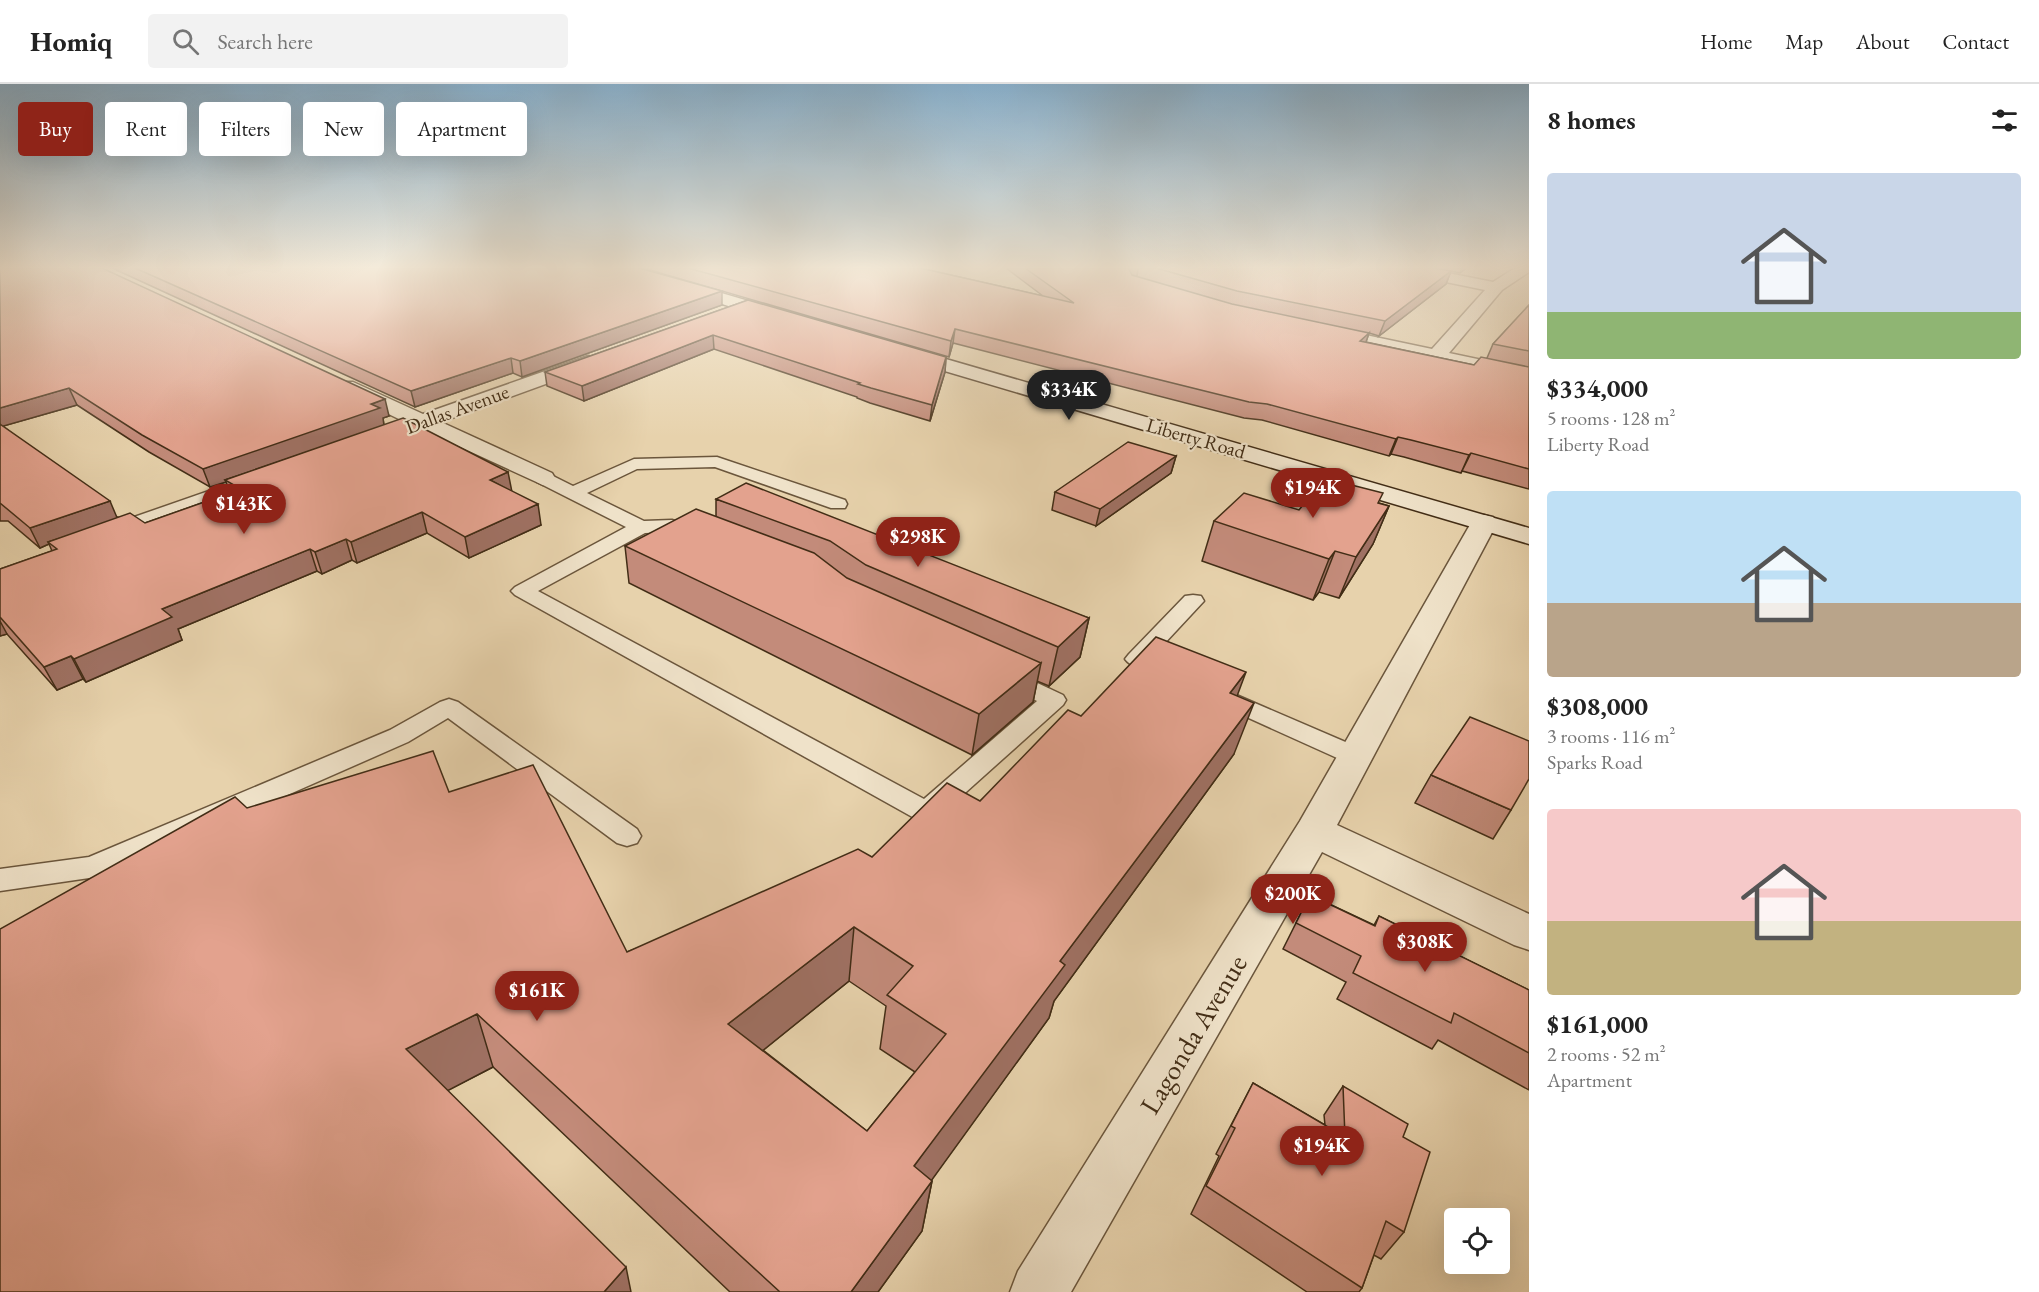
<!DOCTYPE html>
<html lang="en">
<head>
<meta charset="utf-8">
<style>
  body { margin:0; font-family:"EB Garamond",serif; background:#f2f2f2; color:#222; height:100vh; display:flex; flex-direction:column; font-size:22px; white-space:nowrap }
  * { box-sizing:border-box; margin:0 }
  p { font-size:20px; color:#767676 }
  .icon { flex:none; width:33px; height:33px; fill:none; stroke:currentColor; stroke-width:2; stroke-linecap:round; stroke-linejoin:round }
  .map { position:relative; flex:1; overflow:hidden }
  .panel { display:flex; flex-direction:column; background:#fff; width:510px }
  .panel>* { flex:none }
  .banner { position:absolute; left:18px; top:18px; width:570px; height:54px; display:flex; gap:12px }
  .fabs { position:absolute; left:1444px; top:1124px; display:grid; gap:12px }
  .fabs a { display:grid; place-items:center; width:66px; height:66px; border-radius:6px; background:#fff; box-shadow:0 6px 24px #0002; font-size:30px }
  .price { position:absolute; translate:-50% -51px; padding:0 14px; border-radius:21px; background:#8f2418; color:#fff; font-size:20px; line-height:39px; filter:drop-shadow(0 2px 3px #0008) }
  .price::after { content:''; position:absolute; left:50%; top:36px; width:18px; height:14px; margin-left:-9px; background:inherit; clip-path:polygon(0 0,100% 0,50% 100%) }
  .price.active { background:#222; color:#fff }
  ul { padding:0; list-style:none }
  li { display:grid; align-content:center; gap:12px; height:318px; padding:0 18px }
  li span { display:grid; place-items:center; height:186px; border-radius:6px; color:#555 }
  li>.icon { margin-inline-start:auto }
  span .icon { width:108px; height:108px; fill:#fffc; stroke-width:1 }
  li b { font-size:26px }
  h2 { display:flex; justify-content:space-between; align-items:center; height:72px; padding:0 18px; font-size:26px }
  .pill { padding:0 21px; border-radius:6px; background:#fff; box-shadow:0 6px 24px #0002; font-size:21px; line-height:54px }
  .pill.active { background:#8f2418; color:#fff }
  header { display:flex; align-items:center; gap:36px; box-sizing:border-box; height:84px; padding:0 30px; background:#fff; border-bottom:2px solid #e0e0e0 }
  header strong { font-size:28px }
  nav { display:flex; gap:33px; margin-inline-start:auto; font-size:21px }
  .search { width:420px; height:54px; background:#f2f2f2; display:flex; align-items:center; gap:15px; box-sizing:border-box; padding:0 21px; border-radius:6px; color:#767676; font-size:22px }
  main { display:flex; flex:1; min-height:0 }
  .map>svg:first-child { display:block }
</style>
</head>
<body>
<header>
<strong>Homiq</strong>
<div class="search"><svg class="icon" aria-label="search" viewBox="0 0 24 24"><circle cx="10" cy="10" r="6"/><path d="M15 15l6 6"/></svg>Search here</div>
<nav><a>Home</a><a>Map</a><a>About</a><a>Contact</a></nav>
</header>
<main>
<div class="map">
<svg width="1529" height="1208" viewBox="0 0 1529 1208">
  <rect width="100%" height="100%" fill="#e7d2ac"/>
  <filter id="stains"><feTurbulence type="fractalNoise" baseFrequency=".00333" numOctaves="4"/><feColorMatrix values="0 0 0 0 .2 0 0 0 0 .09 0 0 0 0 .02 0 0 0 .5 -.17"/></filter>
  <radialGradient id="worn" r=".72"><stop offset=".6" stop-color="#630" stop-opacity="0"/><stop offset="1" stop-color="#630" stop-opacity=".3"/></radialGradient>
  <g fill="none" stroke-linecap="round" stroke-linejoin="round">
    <defs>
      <g id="lane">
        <polygon points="717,373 845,416 847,420 845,424 831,424 715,383 637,385 587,409 644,437 672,436 701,447 704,451 701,455 694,457 670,448 645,449 538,507 924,715 1037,617 998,598 994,593 998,588 1006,586 1014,588 1063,611 1066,616 1063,621 936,735 926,738 916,735 515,511 511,507 515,503 626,443 537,398 534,394 537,390 549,390 573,402 634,375"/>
        <path d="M 1193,511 L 1201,512 L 1204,517 L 1150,575 L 1147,581 C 1138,583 1131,583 1125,575 L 1129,570 L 1185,512 Z"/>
        <polygon points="1220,604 1364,666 1368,672 1364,678 1355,681 1346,678 1211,617 1208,612 1211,607"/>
        <polygon points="449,615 458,618 637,745 641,752 637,759 627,762 617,759 448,634 408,658 103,792 0,807 0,785 89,773 390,646 440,618"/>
      </g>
      <g id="street">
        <polygon points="1394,184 1423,184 1493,198 1515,184 1529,184 1529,188 1502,206 1449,269 1529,286 1529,298 1317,251 1314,247 1317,243 1323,242 1432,265 1485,206 1402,189"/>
        <path d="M 588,272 L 595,274 L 598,278 L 595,282 L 441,338 L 552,389 L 555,394 L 552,399 L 543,401 L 421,345 C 405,352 383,364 366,360 L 363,355 L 366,350 L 403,337 L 339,306 L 336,302 L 339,298 L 353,298 L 423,330 Z"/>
        <polygon points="272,385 281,387 284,392 281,397 109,460 100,462 91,460 87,454 91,448"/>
        <polygon points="1484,431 1493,433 1497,439 1337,741 1529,830 1529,866 1514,861 1322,768 1071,1208 1010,1208 1018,1187 1300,737 1471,439 1475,433"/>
      </g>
      <g id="secondary">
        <polygon points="613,184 636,184 786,228 789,232 786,236 774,236 615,187"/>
        <polygon points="901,262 1529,444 1529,460 894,272 891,268 894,264"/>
      </g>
    </defs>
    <use href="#lane" stroke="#6b563c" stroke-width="3"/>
    <use href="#street" stroke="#6b563c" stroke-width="3"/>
    <use href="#secondary" stroke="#422d16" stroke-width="3"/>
    <use href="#lane" fill="#efe2c9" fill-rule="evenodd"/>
    <use href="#street" fill="#efe2c9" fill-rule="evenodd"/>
    <use href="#secondary" fill="#efe2c9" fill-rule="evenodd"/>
  </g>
  <g fill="#c38b7a" stroke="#422d16" stroke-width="1.5" fill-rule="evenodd">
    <path d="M 0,184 L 389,332 L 383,334 L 384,341 L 511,407 L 541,441 L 469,474 L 427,449 L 357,479 L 352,476 L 322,490 L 317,487 L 178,545 L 182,556 L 86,598 L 83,595 L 57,606 L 7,550 L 0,552 L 0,485 L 52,467 L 49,460 L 40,464 L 8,437 L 0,437 ZM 77,321 L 149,368 L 210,403 L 226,398 L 230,409 L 145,439 L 117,433 L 3,342 Z"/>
    <polygon points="112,184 639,184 722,221 522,293 513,289 415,323"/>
    <polygon points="643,184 920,184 1043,212 1006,184 1466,184 1460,189 1451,187 1446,200 1379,252 1369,249 1366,258 1474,281 1487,274 1493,260 1529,221 1529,405 1462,387 1461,389 1404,373 1391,370 1389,372 1262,336 1244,334 953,259 949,273"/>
    <polygon points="748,216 946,273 945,288 930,337 870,319 857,314 857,313 714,265 584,317 547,302 545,288"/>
    <polygon points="1176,372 1171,389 1096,442 1052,426 1055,408"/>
    <polygon points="716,415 1089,534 1080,573 1049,602 1037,597 1033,618 972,671 629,499 625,462 716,433"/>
    <polygon points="1379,419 1389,422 1373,460 1339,514 1319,508 1313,516 1202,477 1214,437 1299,426"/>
    <path d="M 1237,612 L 1234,670 L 1054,917 L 1049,934 L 931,1096 L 932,1097 L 922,1147 L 878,1208 L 730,1208 L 493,983 L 448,1006 L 0,1208 L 247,724 L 449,708 L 627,868 L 872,773 L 980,717 L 1081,632 ZM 849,897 L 886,922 L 880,965 L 915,988 L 867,1047 L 763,966 Z"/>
    <polygon points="1431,691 1511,726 1493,755 1415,719"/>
    <polygon points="1310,811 1374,841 1379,832 1529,906 1529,1006 1438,956 1432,965 1337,915 1346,898 1283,865"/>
    <polygon points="1253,999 1325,1041 1324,1031 1343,1002 1403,1053 1404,1148 1381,1175 1374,1171 1362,1204 1359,1208 1307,1208 1191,1130 1219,1072 1216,1070"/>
  </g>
  <g fill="#9f7163" stroke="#422d16" stroke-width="1.5">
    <polygon points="1131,184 1138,184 1137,192 1126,199 1129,185"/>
    <polygon points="1462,184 1466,184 1460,189"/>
    <polygon points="1451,187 1446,200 1379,252 1385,237"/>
    <polygon points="722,207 722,221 522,293 520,277"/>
    <polygon points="955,245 953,259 949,273 951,257"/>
    <polygon points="1369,249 1364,264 1360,257"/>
    <polygon points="713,251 714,265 584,317 582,302"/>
    <polygon points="946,273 945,288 930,337 932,321"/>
    <polygon points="511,274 513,289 415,323 411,307"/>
    <polygon points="69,304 77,321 0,343 0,324"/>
    <polygon points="385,315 389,332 383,334 384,342 225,396 226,398 210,403 203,385"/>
    <polygon points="1398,353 1391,370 1389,372 1396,355"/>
    <polygon points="1471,369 1461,389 1469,371"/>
    <polygon points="1176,372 1171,389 1096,442 1100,425"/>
    <polygon points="508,388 512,408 490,396"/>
    <polygon points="110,417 118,436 48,458 49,460 40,464 30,444"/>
    <polygon points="538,420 541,441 469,474 465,453"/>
    <polygon points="1389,422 1373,460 1339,514 1356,473"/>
    <polygon points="422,428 427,449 357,479 351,458"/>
    <polygon points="346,455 352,476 322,490 315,468"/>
    <polygon points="310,465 317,487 178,545 182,556 86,598 74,575 162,525"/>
    <polygon points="1335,467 1319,508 1313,516 1329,475"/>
    <polygon points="1089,534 1080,573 1049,602 1058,563"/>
    <polygon points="0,537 7,550 0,552"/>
    <polygon points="71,572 83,595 57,606 44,583"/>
    <polygon points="1041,579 1033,618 972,671 979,630"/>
    <polygon points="1246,588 1227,639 1230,609"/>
    <polygon points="1254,619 1234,670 1054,917 1049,934 905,1133 914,1082 1060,877"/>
    <polygon points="854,843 849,897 730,993 728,940"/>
    <polygon points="477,930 493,983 426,1018 406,965"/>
    <polygon points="932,1097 922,1147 878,1208 851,1208"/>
    <polygon points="626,1183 631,1208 604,1208"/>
  </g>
  <g fill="#e3a28e" stroke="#422d16" stroke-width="1.5" fill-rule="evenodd">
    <polygon points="0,184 102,184 385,315 371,320 380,324 203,385 142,351 69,304 0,324"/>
    <polygon points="135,184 639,184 722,207 520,277 511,274 411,307"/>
    <polygon points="688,184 920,184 1074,219 1025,184 1131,184 1129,185 1132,191 1232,220 1369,249 1360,257 1474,281 1481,273 1529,283 1529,385 1471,369 1469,371 1411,356 1398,353 1396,355 1267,320 1249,318 955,245 951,257"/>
    <polygon points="1156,184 1434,184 1451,187 1385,237 1237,207"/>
    <polygon points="748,216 946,273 932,321 871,304 858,300 860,299 713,251 582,302 545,288"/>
    <polygon points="1529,221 1529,267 1493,260"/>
    <polygon points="403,334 508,388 490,396 538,420 465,453 422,428 351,458 346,455 315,468 310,465 162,525 172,533 74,575 71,572 44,583 0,533 0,485 57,465 48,458 130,429 145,439 241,405 225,396"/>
    <polygon points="0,340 110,417 30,444 0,419"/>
    <polygon points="1128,358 1176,372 1100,425 1055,408"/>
    <polygon points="1328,395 1383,409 1378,419 1389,422 1356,473 1335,467 1329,475 1214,437 1244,409 1299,426 1316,405 1321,406"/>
    <polygon points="746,399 1089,534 1058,563 866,481 830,457 716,415"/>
    <polygon points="696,425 814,469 847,494 1041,579 979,630 625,462"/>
    <path d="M 1156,553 L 1246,588 L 1230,609 L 1254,619 L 1060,877 L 1065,881 L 914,1082 L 932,1097 L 851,1208 L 780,1208 L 477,930 L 406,965 L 626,1183 L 604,1208 L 0,1208 L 0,845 L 235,713 L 247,724 L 433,667 L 449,708 L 533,681 L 627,868 L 858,765 L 872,773 L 947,699 L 980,717 L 1068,626 L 1081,632 ZM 854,843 L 913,882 L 887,911 L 946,950 L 867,1047 L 728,940 Z"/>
    <polygon points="1470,633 1529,657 1529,695 1511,726 1431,691"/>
    <polygon points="1310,811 1375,842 1379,832 1529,906 1529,969 1454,929 1451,939 1353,889 1361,872 1296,839"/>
    <polygon points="1253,999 1345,1053 1343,1002 1408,1040 1403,1053 1430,1068 1404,1148 1386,1137 1362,1204 1206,1102 1235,1044 1231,1042"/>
  </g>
  <linearGradient id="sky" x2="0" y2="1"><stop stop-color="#89b4d3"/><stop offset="0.52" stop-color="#f4ebda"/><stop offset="1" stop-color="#f4ebda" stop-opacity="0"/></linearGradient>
  <rect width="1529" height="353" fill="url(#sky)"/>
  <g text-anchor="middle" stroke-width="4.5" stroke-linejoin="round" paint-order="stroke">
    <g font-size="20" fill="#422d16" stroke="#efe2c9">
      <text transform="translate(457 325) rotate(-20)" y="7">Dallas Avenue</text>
      <text transform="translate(1196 354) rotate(16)" y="7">Liberty Road</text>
    </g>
    <g font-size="28" fill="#422d16" stroke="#efe2c9">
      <text transform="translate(1193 950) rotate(-59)" y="10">Lagonda Avenue</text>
    </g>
  </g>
  <rect width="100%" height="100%" filter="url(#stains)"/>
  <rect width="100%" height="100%" fill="url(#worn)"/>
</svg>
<div class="fabs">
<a><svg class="icon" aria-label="locate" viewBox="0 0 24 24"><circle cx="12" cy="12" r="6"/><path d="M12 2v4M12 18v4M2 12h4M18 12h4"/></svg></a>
</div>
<b class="price active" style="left:1069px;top:337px">$334K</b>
<b class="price" style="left:1313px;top:435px">$194K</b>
<b class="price" style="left:244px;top:451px">$143K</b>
<b class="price" style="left:918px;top:484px">$298K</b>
<b class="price" style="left:1293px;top:841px">$200K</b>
<b class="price" style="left:1425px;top:889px">$308K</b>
<b class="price" style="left:537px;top:938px">$161K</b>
<b class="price" style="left:1322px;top:1093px">$194K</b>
<div class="banner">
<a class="pill active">Buy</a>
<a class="pill">Rent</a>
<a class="pill">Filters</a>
<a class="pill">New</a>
<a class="pill">Apartment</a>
</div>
</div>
<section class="panel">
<h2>8 homes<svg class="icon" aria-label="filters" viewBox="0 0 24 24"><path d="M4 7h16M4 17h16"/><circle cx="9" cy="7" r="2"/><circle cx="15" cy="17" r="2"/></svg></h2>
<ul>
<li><span style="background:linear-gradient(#c9d6e8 75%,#8fb573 0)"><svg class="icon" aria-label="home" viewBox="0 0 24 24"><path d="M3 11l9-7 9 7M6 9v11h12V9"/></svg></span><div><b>$334,000</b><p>5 rooms · 128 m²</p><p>Liberty Road</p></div></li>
<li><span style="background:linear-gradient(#bfe0f5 60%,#b9a48a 0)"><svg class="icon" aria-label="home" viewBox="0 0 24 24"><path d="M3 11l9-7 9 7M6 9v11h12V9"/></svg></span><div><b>$308,000</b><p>3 rooms · 116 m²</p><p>Sparks Road</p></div></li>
<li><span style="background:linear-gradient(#f6c9c9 60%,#c2b280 0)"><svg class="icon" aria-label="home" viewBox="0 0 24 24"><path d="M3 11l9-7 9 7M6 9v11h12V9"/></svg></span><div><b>$161,000</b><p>2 rooms · 52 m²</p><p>Apartment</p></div></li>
</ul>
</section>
</main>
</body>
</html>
